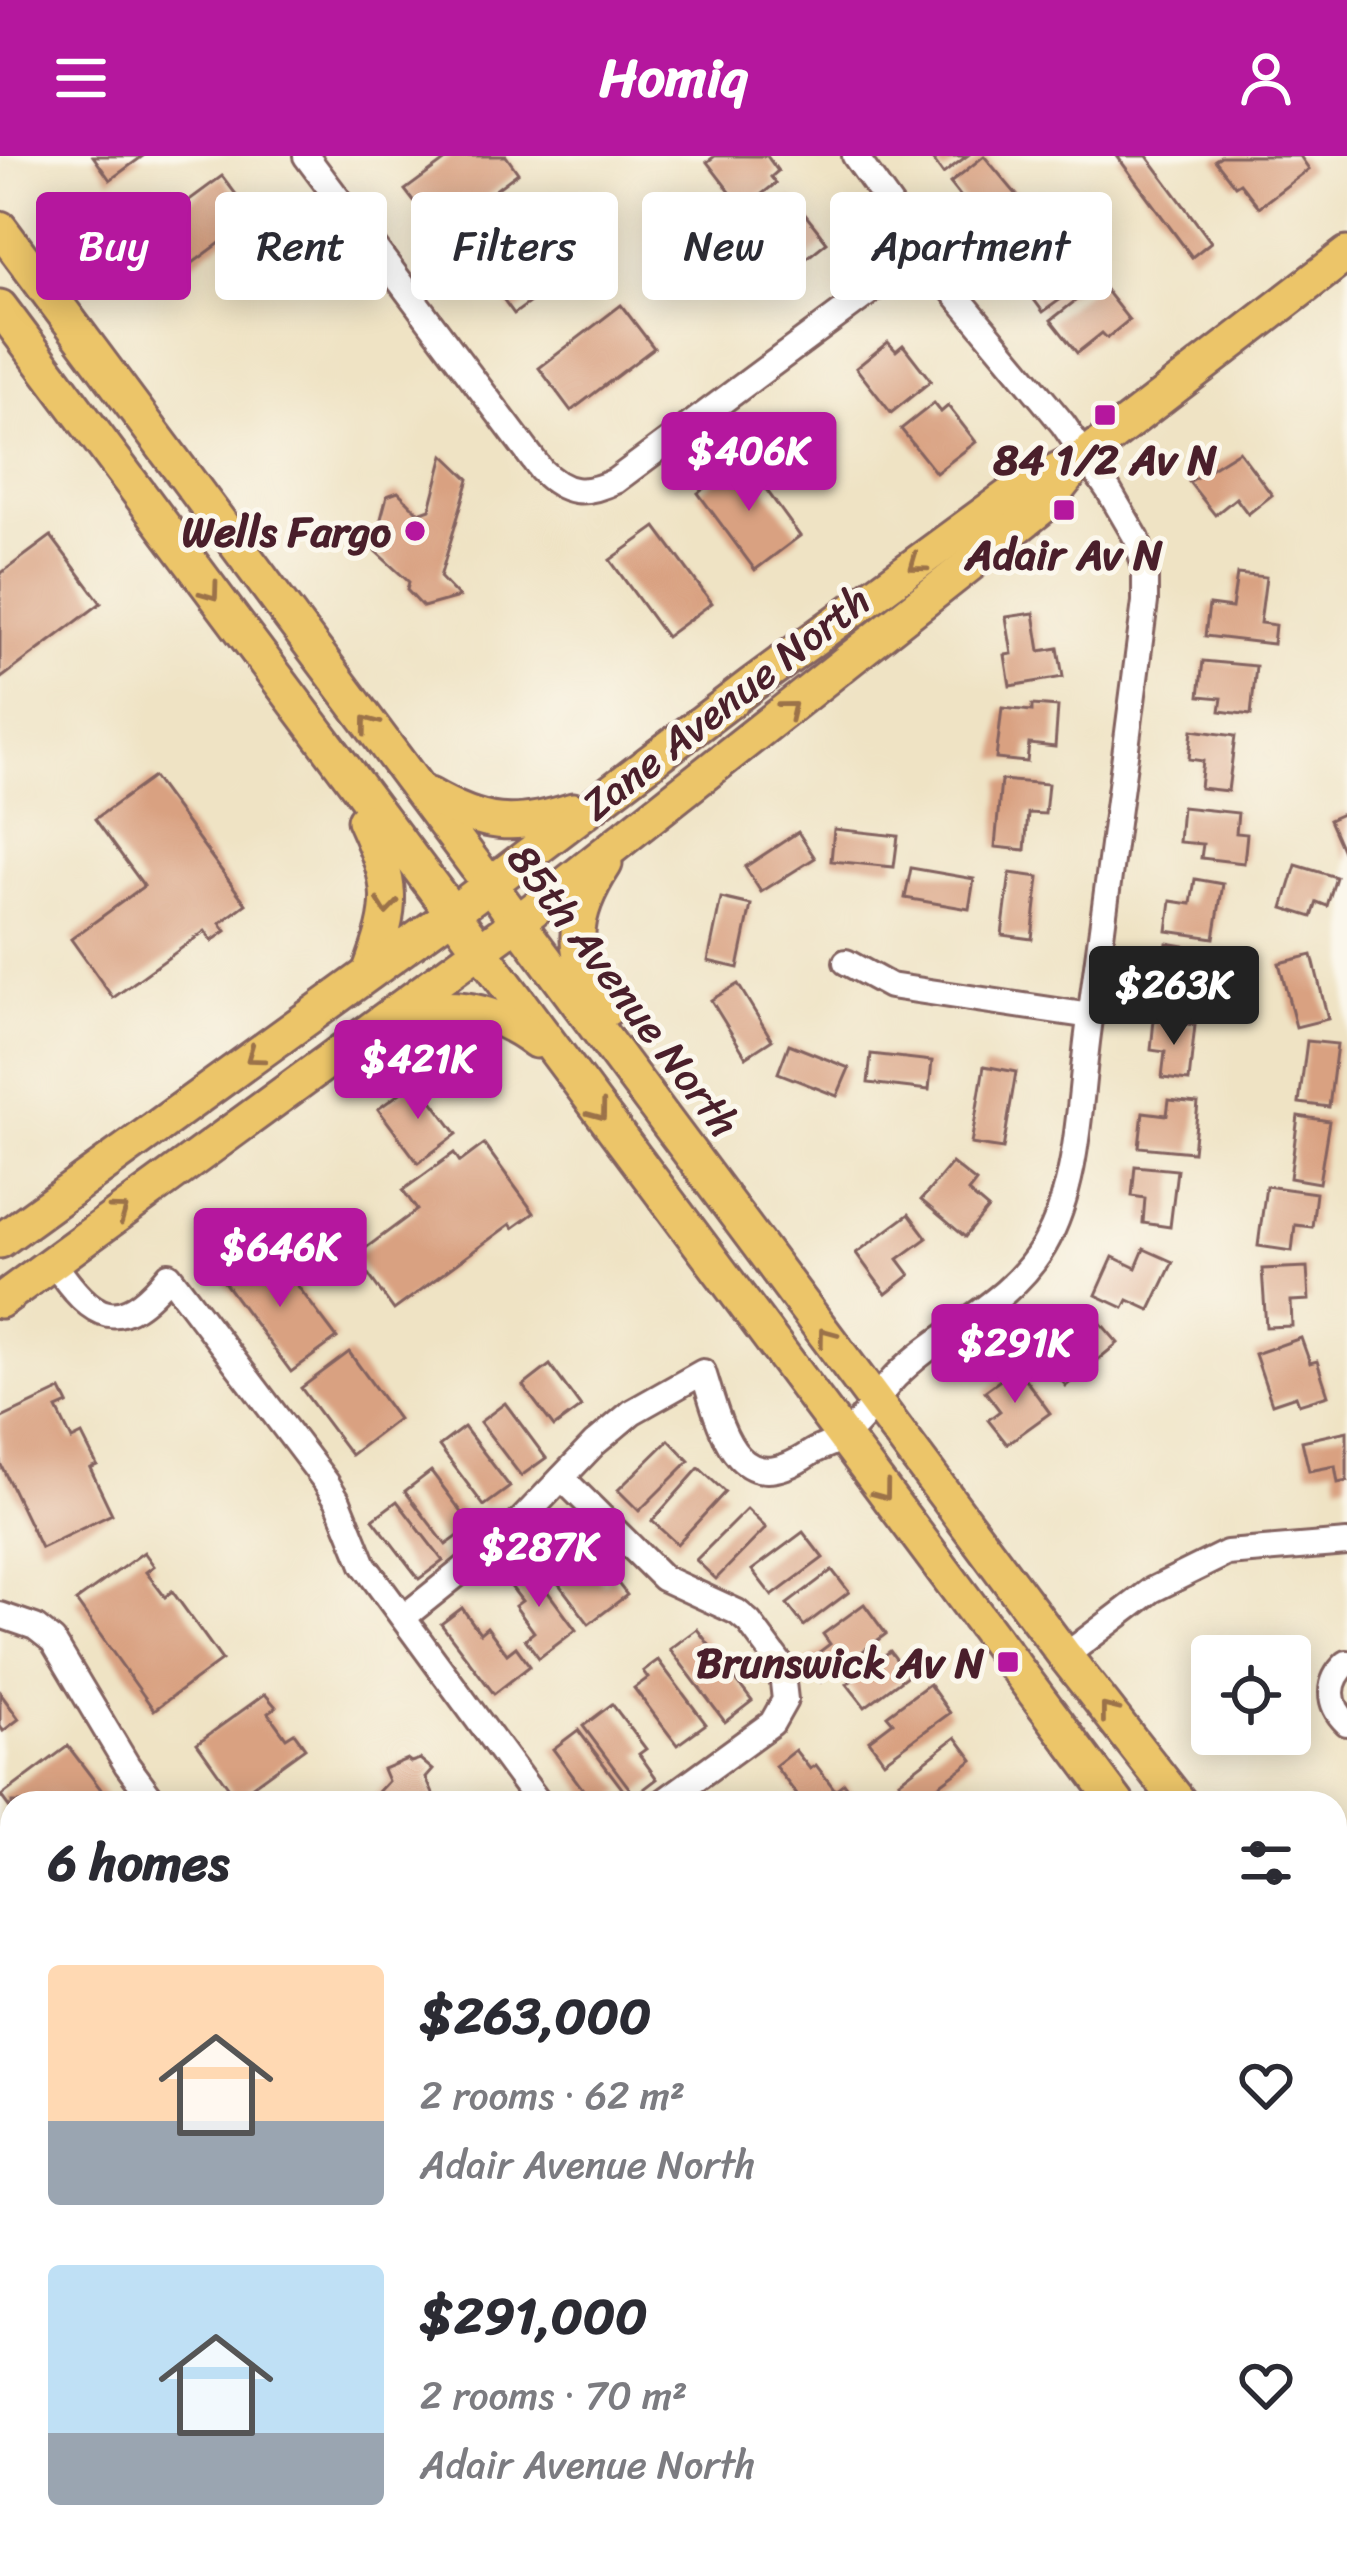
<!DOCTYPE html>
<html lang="en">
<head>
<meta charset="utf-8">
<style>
  body { margin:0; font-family:Sriracha,sans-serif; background:#f2f2f3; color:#2b2b33; height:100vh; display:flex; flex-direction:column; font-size:45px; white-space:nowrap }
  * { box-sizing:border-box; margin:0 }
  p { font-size:39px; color:#7c7c81 }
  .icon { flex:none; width:66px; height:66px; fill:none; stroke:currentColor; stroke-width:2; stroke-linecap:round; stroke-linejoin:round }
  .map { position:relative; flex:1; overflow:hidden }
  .details { position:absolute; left:0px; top:1635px; width:1347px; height:771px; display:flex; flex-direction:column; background:#fff; border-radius:36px 36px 0 0; box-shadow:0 6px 30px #0003 }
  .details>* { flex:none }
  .hud { position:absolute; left:36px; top:36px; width:1275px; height:108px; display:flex; gap:24px }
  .tools { position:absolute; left:1191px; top:1479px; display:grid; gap:24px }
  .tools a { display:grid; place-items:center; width:120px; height:120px; border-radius:12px; background:#fff; box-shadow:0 6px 30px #0003; font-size:60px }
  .price { position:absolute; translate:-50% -102px; padding:0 27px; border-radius:12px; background:#b5179e; color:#fff; font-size:39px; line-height:78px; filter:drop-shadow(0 3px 6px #0008) }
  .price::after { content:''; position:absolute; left:50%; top:72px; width:36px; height:27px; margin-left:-18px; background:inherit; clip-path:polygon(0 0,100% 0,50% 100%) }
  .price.selected { background:#222; color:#fff }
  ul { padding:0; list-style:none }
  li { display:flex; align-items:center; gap:36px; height:300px; padding:0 48px }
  li span { display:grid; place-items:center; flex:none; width:336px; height:240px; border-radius:12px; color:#555 }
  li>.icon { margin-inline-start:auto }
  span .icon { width:144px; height:144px; fill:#fffc; stroke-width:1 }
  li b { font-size:51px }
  h2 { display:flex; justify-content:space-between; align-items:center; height:144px; padding:0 48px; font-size:51px }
  .pill { padding:0 42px; border-radius:12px; background:#fff; box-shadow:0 6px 30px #0003; font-size:42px; line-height:108px }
  .pill.selected { background:#b5179e; color:#fff }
  header { display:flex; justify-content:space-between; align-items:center; height:156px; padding:0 48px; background:#b5179e; color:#fff; font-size:54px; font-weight:700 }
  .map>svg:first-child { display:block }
</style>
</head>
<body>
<header><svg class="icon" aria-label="menu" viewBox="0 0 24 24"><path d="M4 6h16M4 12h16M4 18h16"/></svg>Homiq<svg class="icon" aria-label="person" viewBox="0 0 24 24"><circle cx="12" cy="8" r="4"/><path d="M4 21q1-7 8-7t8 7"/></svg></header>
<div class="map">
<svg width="1347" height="2405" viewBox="0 0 1347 2405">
  <rect width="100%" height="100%" fill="#fbf7ec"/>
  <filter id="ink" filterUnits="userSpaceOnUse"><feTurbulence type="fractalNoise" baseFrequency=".00833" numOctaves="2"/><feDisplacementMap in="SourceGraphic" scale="24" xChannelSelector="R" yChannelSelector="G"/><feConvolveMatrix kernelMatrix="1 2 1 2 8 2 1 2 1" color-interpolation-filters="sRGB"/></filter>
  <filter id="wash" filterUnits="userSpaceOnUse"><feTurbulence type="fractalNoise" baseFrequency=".004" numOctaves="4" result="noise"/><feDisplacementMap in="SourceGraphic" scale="48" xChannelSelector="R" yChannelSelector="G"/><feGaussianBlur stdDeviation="2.7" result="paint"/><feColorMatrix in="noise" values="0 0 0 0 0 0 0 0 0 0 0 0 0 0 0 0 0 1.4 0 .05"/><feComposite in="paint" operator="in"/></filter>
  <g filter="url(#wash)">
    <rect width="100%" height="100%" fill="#efe3c4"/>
    <polygon fill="#b4cb70" stroke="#7f754e" stroke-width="3" points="0,2285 12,2301 12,2394 80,2394 88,2405 0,2405"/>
    <g id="blocks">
      <g fill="#d9a181">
        <polygon points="93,0 143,0 110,24"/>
        <polygon points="451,0 506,0 518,17 438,77 405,34"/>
        <polygon points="715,0 767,0 778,15 771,21 776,27 743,53 707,6"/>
        <polygon points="930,0 967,0 943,18"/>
        <polygon points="984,0 1027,51 991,79 950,27"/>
        <polygon points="1117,0 1147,0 1211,86 1192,101"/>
        <polygon points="1221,0 1300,0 1309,13 1259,51 1240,27 1235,30 1215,4"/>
        <polygon points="222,20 254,62 171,123 139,81"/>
        <polygon points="792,42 827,86 788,117 753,72"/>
        <polygon points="568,52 600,95 514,158 482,114"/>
        <polygon points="1024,70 1072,135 1043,156 995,91"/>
        <polygon points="1099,126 1129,164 1107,182 1102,177 1077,197 1051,164"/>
        <polygon points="621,149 654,192 571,255 539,212"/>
        <polygon points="888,186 896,195 903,189 931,225 891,257 856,212"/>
        <polygon points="934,247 941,256 948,250 976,286 936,317 901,273"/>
        <polygon points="1239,295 1272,339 1248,358 1236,342 1215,359 1189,326"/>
        <polygon points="444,299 469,323 440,421 459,441 423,451 407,434 409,426 373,393 387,340 398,336 419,357 430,353"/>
        <polygon points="744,303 800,380 755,414 698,337"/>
        <polygon points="656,371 712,447 666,481 610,404"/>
        <polygon points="51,380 101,447 0,523 0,418"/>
        <polygon points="1237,418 1266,421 1260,467 1275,469 1273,488 1205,480 1209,449 1232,452"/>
        <polygon points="1034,457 1040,495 1058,492 1063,521 1010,530 1005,499 1012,498 1006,461"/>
        <polygon points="1203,505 1256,510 1251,559 1220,555 1222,542 1199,540"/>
        <polygon points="1032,549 1058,551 1055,591 1029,588 1027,606 996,603 1002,552 1032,555"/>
        <polygon points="1192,574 1235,580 1228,635 1200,632 1203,605 1189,603"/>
        <polygon points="153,621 246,748 220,767 226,775 212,785 205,775 113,842 71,783 144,730 95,663"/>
        <polygon points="1001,624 1048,628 1045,658 1028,657 1025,694 995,691"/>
        <polygon points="1182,651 1238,657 1236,677 1247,678 1244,707 1201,702 1203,688 1179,686"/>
        <polygon points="1347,656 1347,705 1329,664"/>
        <polygon points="834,673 898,680 894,711 831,705"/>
        <polygon points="798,676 815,702 761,736 745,711"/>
        <polygon points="1296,709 1336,721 1327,750 1317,746 1312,761 1283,752"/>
        <polygon points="911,712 974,723 969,753 905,742"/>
        <polygon points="1010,717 1039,721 1032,783 1002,779"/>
        <polygon points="1195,723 1223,728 1214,782 1167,775 1171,745 1191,748"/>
        <polygon points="721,742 751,749 738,812 708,805"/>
        <polygon points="1167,787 1195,792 1193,800 1219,805 1210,851 1182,846 1184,833 1159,829"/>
        <polygon points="1312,799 1328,863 1296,871 1279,807"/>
        <polygon points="738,828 772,884 746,901 711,844"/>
        <polygon points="1154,864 1195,869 1189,925 1162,922 1165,896 1151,894"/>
        <polygon points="1307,885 1337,888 1329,951 1299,947"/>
        <polygon points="789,888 849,912 837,940 778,917"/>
        <polygon points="871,898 932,905 929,934 868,927"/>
        <polygon points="984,910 1016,916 1003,993 971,988"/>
        <polygon points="417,925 457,978 418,1007 378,953"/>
        <polygon points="1169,944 1198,947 1193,996 1139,991 1143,956 1167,959"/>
        <polygon points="1298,960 1329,965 1319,1027 1290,1022"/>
        <polygon points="484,988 534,1057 513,1072 510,1068 394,1154 355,1100 417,1054 403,1034 454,997 460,1006"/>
        <polygon points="952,1007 976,1026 968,1036 988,1053 965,1081 921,1044"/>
        <polygon points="1135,1010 1177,1014 1170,1071 1143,1067 1145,1042 1132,1040"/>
        <polygon points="1266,1030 1316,1037 1312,1071 1295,1069 1292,1095 1258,1090"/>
        <polygon points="909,1058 927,1082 898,1103 910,1119 886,1138 856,1097"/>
        <polygon points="269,1092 337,1182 291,1216 224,1126"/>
        <polygon points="1144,1093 1173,1106 1150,1154 1128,1144 1124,1152 1096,1139 1113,1101 1136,1112"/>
        <polygon points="1307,1111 1309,1144 1291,1145 1292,1170 1266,1171 1262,1113"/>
        <polygon points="1098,1164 1118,1187 1066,1230 1036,1194 1059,1174 1070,1188"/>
        <polygon points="1301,1182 1310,1207 1317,1205 1328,1239 1299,1248 1296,1240 1272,1248 1255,1198"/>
        <polygon points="349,1196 398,1263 351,1299 301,1232"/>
        <polygon points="550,1209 581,1251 554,1271 523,1230"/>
        <polygon points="1017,1212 1050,1257 1007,1288 988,1264 1000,1255 985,1235"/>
        <polygon points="61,1234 68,1248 57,1253 72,1284 82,1279 97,1309 90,1312 112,1358 41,1392 0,1307 0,1263"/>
        <polygon points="505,1247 546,1302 521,1320 480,1266"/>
        <polygon points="464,1271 510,1331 484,1350 439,1290"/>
        <polygon points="1347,1275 1347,1325 1338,1327 1335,1310 1309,1315 1302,1285"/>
        <polygon points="669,1284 689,1305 639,1355 618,1334"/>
        <polygon points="699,1312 725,1336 677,1388 652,1365"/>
        <polygon points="431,1315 472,1370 446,1389 405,1335"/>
        <polygon points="397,1345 443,1405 419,1423 373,1363"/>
        <polygon points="747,1353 766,1372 716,1423 696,1404"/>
        <polygon points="803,1376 823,1402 772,1440 752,1414"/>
        <polygon points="558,1383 576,1407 583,1402 603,1428 613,1421 627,1439 589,1468 537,1399"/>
        <polygon points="144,1396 154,1410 146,1416 165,1441 172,1435 222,1504 154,1554 76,1445"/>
        <polygon points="524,1404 576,1474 539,1502 525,1483 534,1476 515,1450 522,1445 503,1420"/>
        <polygon points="832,1414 849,1436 804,1470 787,1448"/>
        <polygon points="864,1448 886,1478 821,1526 806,1506 830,1488 823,1478"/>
        <polygon points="462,1452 480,1477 487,1471 507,1498 516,1491 530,1510 494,1538 441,1468"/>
        <polygon points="697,1473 752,1545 725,1566 670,1493"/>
        <polygon points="890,1495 908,1519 865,1551 847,1528"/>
        <polygon points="658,1504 706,1568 677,1589 634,1532 648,1522 643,1515"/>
        <polygon points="929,1528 950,1557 884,1605 869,1584 893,1566 887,1559"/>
        <polygon points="0,1537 19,1563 3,1575 0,1570"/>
        <polygon points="265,1538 276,1551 268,1557 286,1582 294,1577 305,1592 236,1642 197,1587"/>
        <polygon points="612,1548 646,1593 639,1598 657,1623 635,1640 583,1570"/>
        <polygon points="578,1574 624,1635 607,1647 593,1647 553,1593"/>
        <polygon points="956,1581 973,1604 915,1647 899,1625"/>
        <polygon points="68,1590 106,1640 96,1647 12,1647 12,1655 1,1640"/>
        <polygon points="795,1594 810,1613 816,1609 835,1634 844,1627 859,1647 803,1647 775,1610"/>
        <polygon points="407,1603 411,1606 420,1603 433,1614 426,1622 437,1647 368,1647 388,1625 383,1613"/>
        <polygon points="1070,2394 1301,2394 1309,2405 1078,2405"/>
      </g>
    </g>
  </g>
  <g filter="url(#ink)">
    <use href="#blocks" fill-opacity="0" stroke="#846461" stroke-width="3"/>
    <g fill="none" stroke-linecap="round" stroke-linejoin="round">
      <defs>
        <g id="minor">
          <path d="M 306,0 L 541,314 C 565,338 584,340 615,325 L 923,96"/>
          <polyline points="846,806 890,830 1091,860"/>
          <path d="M 53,1106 C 94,1166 119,1180 169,1119 L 326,1326 L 338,1345 L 364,1409 L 539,1647"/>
          <polyline points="562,1322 663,1422 737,1456 749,1466 781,1509 785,1544 772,1567 662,1647"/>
          <polyline points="0,1459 35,1471 53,1485 127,1609 155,1647"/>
          <path d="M 404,1461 L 511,1375 L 594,1288 L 632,1256 L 703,1216 C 721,1272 735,1347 809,1298 C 819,1291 831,1289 841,1282 C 863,1267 877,1240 895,1221 C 942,1173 1009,1150 1044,1090 C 1079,1029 1079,946 1088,878 C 1108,734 1126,590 1145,446 L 1145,413 L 1137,383 L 1109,335 L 1063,268 L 945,126 L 855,0"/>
          <polyline points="1065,1500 1152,1434 1227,1397 1347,1387"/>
          <path d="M 1347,1507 C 1327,1525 1327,1548 1347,1567"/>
        </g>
        <g id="major">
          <polyline points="0,72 1065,1500 1180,1647"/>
          <polyline points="0,151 1117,1647"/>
          <path d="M 429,639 C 483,670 514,673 573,654"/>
          <path d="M 364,664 C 394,730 395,748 369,817"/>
          <path d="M 605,708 C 569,763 568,800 607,853"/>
          <path d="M 399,861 C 449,844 494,853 536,885"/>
          <polyline points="0,1085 451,758 751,529 1014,336 1085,300 1347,98"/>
          <polyline points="0,1145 518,766 1046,348 1076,310"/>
          <polyline points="1335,1842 1347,1857"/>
          <polyline points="1335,1920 1347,1935"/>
        </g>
      </defs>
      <use href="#minor" stroke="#846461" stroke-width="30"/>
      <use href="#major" stroke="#846461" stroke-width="39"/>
      <use href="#minor" stroke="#fff" stroke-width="24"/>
      <use href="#major" stroke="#ecc569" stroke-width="33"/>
    </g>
    <defs><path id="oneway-chevron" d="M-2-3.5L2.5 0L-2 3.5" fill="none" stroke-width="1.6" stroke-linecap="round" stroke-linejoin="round" transform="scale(3)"/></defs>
    <g stroke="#9b724a">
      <use href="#oneway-chevron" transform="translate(917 408) rotate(144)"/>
      <use href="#oneway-chevron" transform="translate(211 436) rotate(54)"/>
      <use href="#oneway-chevron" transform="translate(789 553) rotate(-39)"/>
      <use href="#oneway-chevron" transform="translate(369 568) rotate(-127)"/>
      <use href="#oneway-chevron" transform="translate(387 750) rotate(96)"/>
      <use href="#oneway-chevron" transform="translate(254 900) rotate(144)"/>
      <use href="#oneway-chevron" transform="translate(599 956) rotate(53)"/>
      <use href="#oneway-chevron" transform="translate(120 1056) rotate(-36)"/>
      <use href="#oneway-chevron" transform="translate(826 1180) rotate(-127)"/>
      <use href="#oneway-chevron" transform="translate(883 1336) rotate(53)"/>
      <use href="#oneway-chevron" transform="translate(1108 1555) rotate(-128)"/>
    </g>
  </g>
  <g fill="#b5179e" stroke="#fbf7ec" stroke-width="4.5">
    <rect x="1093" y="247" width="24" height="24" rx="6"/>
    <rect x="1052" y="342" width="24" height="24" rx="6"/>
    <circle cx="415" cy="375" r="12"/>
    <rect x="996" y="1494" width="24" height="24" rx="6"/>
  </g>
  <g text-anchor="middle" stroke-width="10" stroke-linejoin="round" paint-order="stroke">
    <g font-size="42" font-weight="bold" fill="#4a1f2b" stroke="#fbf7ec">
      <text x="1105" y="318">84 1/2 Av N</text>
      <text x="391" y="390" text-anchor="end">Wells Fargo</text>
      <text x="1064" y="413">Adair Av N</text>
      <text x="984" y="1521" text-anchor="end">Brunswick Av N</text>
    </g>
    <g font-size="42" fill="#4a1f2b" stroke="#fbf7ec">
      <text transform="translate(725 546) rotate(-38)" y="15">Zane Avenue North</text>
      <text transform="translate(624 834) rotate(53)" y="15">85th Avenue North</text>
    </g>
  </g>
</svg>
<div class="tools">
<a><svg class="icon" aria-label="locate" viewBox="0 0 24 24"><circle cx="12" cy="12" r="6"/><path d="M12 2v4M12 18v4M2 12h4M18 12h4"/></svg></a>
</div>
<b class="price" style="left:749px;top:358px">$406K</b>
<b class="price selected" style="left:1174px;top:892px">$263K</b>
<b class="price" style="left:418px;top:966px">$421K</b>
<b class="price" style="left:280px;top:1154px">$646K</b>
<b class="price" style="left:1015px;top:1250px">$291K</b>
<b class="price" style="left:539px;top:1454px">$287K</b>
<div class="hud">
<a class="pill selected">Buy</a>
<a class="pill">Rent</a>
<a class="pill">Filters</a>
<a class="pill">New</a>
<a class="pill">Apartment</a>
</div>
<section class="details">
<h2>6 homes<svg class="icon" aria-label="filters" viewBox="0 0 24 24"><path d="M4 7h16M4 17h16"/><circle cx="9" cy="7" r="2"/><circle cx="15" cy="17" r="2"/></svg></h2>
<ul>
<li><span style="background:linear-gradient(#ffd9b3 65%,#9aa5b1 0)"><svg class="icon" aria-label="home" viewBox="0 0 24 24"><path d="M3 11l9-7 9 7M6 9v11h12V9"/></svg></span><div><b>$263,000</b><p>2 rooms · 62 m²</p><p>Adair Avenue North</p></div><svg class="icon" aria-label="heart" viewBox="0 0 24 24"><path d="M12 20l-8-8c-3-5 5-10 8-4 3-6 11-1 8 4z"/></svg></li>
<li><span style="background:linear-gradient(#bfe0f5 70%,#9aa5b1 0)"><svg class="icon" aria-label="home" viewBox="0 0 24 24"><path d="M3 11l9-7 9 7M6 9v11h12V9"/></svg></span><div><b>$291,000</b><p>2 rooms · 70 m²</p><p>Adair Avenue North</p></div><svg class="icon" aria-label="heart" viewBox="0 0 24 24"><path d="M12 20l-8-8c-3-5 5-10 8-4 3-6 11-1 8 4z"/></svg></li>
</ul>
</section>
</div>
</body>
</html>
